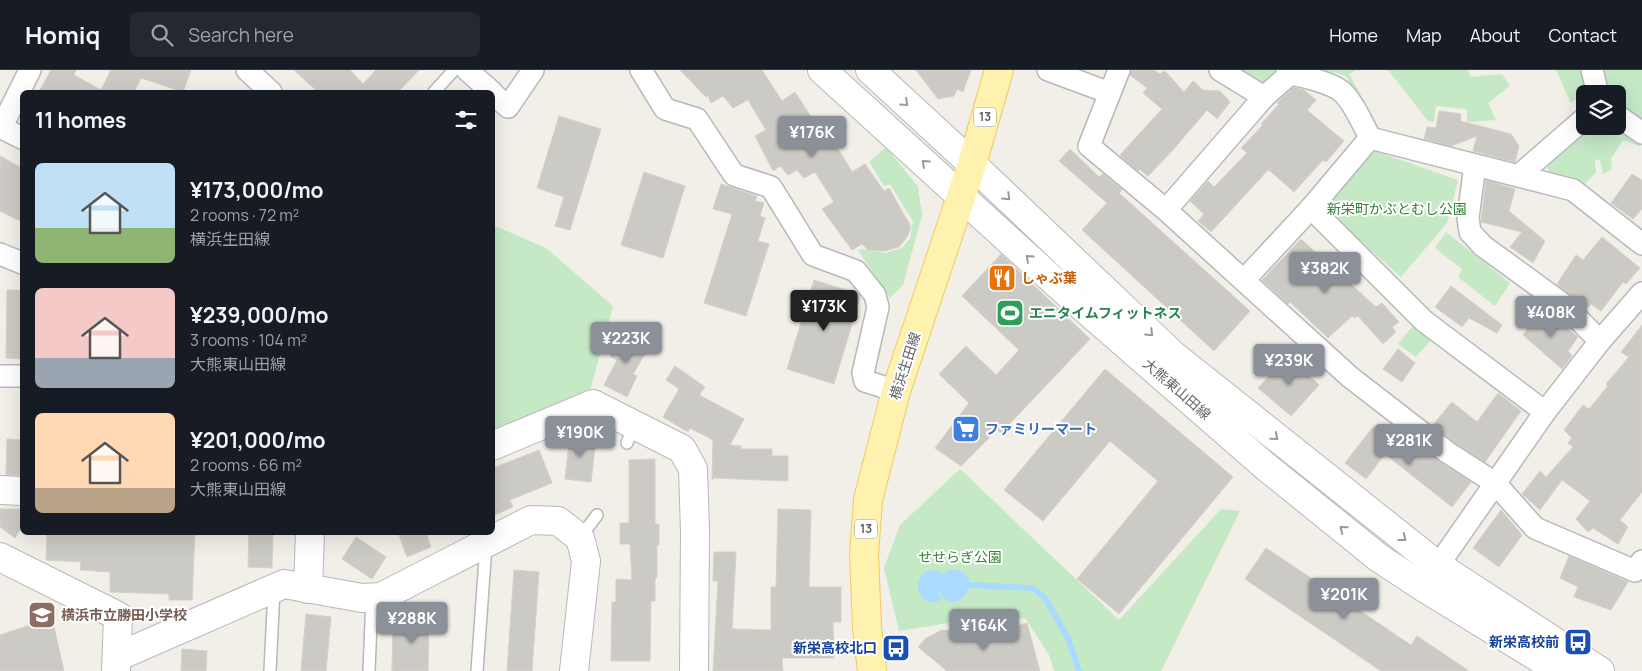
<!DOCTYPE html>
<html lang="en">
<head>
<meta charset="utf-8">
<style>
  body { margin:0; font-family:Manrope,"Noto Sans JP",sans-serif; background:#242831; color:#f1f3f6; height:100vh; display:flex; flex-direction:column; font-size:19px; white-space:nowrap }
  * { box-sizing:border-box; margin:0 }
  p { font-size:16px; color:#9ea1a6 }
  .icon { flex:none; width:28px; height:28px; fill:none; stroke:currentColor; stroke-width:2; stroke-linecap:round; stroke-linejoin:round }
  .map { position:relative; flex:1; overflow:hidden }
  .drawer { position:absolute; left:20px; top:20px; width:475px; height:445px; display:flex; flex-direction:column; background:#171b24; border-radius:8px; box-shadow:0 5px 20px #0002 }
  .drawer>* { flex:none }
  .controls { position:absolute; left:1576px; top:15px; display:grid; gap:10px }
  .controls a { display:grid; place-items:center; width:50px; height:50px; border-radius:8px; background:#171b24; box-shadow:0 5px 20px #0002; font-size:25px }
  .price { position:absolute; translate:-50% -42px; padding:0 11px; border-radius:5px; background:#8c9099; color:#fff; font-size:16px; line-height:32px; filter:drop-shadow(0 1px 2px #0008) }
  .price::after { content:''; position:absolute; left:50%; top:30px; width:15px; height:11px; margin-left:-8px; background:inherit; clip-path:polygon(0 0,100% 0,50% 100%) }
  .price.selected { background:#222; color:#fff }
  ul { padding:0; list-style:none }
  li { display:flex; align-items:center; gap:15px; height:125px; padding:0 15px }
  li span { display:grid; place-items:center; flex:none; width:140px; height:100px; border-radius:8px; color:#555 }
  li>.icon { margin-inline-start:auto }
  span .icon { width:60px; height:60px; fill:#fffc; stroke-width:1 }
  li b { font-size:21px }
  h2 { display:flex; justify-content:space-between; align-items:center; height:60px; padding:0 15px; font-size:21px }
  header { display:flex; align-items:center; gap:30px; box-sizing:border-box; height:70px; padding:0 25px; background:#171b24; border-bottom:1px solid #363941 }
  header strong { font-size:24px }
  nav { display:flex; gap:28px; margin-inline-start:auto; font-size:18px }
  .search { width:350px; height:45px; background:#242831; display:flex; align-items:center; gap:12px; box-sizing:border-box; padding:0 18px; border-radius:8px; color:#9ea1a6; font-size:19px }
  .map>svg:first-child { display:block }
</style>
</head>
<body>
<header>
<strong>Homiq</strong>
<div class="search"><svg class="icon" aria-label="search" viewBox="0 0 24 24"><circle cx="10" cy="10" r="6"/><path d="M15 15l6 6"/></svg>Search here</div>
<nav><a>Home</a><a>Map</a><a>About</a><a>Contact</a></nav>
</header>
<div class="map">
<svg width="1642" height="601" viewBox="0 0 1642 601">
  <rect width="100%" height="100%" fill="#f1efe8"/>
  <g fill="#c5e8c5">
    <polygon points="1240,0 1279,0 1262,13"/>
    <polygon points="1323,0 1356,0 1349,4 1381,62 1374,64 1346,6"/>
    <polygon points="1388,0 1468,0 1471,7 1502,4 1510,16 1488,33 1496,50 1467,52 1467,39 1436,36 1434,52 1428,51"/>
    <polygon points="1556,0 1582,0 1588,21 1571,33"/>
    <polygon points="1600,0 1642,0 1642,54 1618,38 1618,24 1609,24"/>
    <polygon points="1585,56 1618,56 1642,69 1641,77 1623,70 1611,88 1612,99 1603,104 1600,90 1595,90 1596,103 1583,115 1568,106 1549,103 1546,92"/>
    <polygon points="886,77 918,117 922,145 903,215 890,228 858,180 862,179 885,183 902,178 910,169 913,151 890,114 884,116 869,92"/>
    <polygon points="1372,80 1458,110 1447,153 1401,207 1328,142 1328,129"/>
    <polygon points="493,155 546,178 613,236 590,321 493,359"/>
    <polygon points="1446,162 1510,213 1495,236 1458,207 1462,199 1435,178"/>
    <polygon points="1414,255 1431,270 1416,287 1398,274"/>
    <polygon points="960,399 1119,550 1221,439 1240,441 1161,601 1054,601 1049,585 1025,548 967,550 899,561 884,498 900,455"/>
  </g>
  <path fill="#aadaff" d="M 952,499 C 991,503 955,556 938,519 L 939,525 L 943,529 C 910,545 910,487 942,503 L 940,507 L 947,501 Z"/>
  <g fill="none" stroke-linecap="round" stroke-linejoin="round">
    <polyline stroke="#aadaff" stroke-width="6" points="970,515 1033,518 1045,528 1068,568 1079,601"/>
  </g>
  <g fill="#cccac5" stroke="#d6d1c6">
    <polygon points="51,0 76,0 74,5 101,20 111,0 191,0 183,22 141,8 134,22 39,22"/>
    <polygon points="294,0 350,0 363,14 376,0 419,0 398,22 318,22"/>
    <polygon points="680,0 762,0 782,31 795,22 813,50 819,47 852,102 865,94 884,121 889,118 911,157 907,167 899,177 884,181 868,180 862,174 852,180 822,139 834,132 815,102 804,108 797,100 788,105 780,96 773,101 755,66 766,60 748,30 733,38 723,26 711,33 708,26 706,27"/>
    <polygon points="916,0 971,0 963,22 957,19 954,26 938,29"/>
    <polygon points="1131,0 1154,0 1160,4 1165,1 1184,22 1193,11 1203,20 1220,21 1230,32 1217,49 1207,40 1172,81 1148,106 1139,99 1138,101 1120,85 1162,39 1143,23 1147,18 1130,5"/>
    <polygon points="1294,17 1304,20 1316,30 1307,40 1344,71 1326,92 1323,90 1294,122 1269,100 1267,101 1211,162 1198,151 1204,144 1190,131 1208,111 1214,117 1247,83 1241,78 1263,55 1261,54 1279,34 1277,33"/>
    <polygon points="1439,41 1461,44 1460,51 1511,64 1519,76 1515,92 1473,81 1477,66 1451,76 1424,69 1427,57 1436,58"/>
    <polygon points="559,46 601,59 570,160 555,156 564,127 537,118"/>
    <polygon points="1070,79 1099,107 1103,104 1122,120 1119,123 1250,241 1214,281 1082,160 1107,133 1059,91"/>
    <polygon points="0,86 22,98 22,152 0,141"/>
    <polygon points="644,102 685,116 663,188 621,175"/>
    <polygon points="1632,104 1642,110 1642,139 1633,149 1611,133"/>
    <polygon points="1486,110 1515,119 1509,141 1545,171 1533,193 1510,177 1522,162 1481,152"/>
    <polygon points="721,114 757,126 755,131 764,133 760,146 765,148 758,171 769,174 746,246 704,233 732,144 713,139"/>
    <polygon points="1602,167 1640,198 1626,214 1623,212 1601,241 1591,234 1587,238 1557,214 1576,185 1583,190"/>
    <polygon points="1301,169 1376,237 1382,233 1399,252 1392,257 1396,262 1383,274 1358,246 1355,248 1352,246 1328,268 1290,232 1288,234 1262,210"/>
    <polygon points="1001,184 1090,269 1001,363 997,360 961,396 935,378 969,333 939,304 966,276 996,305 1019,280 962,226"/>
    <polygon points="814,210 858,224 860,227 834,314 787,299"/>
    <polygon points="1451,216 1502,255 1497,263 1469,248 1462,257 1435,237"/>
    <polygon points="7,220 22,220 22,289 6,288"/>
    <polygon points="1541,238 1578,267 1568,281 1572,286 1562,299 1523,265"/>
    <polygon points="1642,255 1642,422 1620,450 1628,457 1618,474 1593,458 1588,462 1576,449 1590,431 1562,410 1540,440 1522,424 1540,401 1546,407 1573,377 1568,373 1572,368 1564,360 1583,335 1589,339 1608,316 1606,314 1629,287 1621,282"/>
    <polygon points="624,263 649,277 633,304 637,306 627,327 604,315 617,290 610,286"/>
    <polygon points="1398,279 1415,293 1402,312 1383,299"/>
    <polygon points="1289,285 1319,315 1291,346 1258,318"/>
    <polygon points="675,296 705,317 699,325 744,349 730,375 741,376 741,379 772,379 772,386 788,386 788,411 713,408 712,410 713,370 690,358 688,362 663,347 679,319 666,310"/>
    <polygon points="1105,299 1233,407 1119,544 1077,509 1158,411 1110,371 1043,451 1004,420"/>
    <polygon points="1498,323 1521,341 1485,392 1454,372 1433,355 1452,332 1477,352"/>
    <polygon points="1373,357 1412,384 1418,376 1440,392 1471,412 1452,437 1385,384 1366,409 1345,393"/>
    <polygon points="570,364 596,367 591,412 565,409"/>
    <polygon points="7,369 22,370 22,405 6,405"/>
    <polygon points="539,380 552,413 510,430 513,437 492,446 492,391 496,397"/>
    <polygon points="655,389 655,454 659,454 659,475 657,475 657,507 655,508 655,531 651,531 650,591 611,591 612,532 616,532 616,509 632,510 630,474 620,474 620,453 629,453 629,390"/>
    <polygon points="0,439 20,439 19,451 22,453 22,457 15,468 0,457"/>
    <polygon points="778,439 811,440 809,517 841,517 841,552 833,552 834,588 782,588 783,601 713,601 718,511 713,511 714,482 736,482 732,559 771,560 771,517 776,517"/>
    <polygon points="1501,440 1522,465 1499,497 1473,478"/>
    <polygon points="47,462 195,462 192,530 169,530 169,524 110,522 110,502 80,500 81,492 46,490"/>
    <polygon points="249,462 273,462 272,498 248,497"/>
    <polygon points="398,462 426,462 431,477 407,487"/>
    <polygon points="356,467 386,487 372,509 342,489"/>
    <polygon points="1266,478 1411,575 1417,566 1469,601 1381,601 1245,509"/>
    <polygon points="1569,486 1628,512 1611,540 1574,527 1578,517 1560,508"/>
    <polygon points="514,500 539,502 532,601 507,601"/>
    <polygon points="406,543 429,544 428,601 392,601 393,558 405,559"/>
    <polygon points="306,544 331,547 326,601 301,601"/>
    <polygon points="52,548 64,601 0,601 0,565"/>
    <polygon points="1027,553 1040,601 947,601 918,577 926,568 942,560 959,562 966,569"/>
    <polygon points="182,579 207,581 206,601 181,601"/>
  </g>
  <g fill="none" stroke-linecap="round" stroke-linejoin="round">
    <defs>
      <g id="service">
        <polyline points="434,22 454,0"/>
        <polyline points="627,373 634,355"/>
        <polyline points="580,468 597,445"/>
        <polyline points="270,601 274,519"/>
        <polyline points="369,601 372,528"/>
        <polyline points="477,601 486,475"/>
      </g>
      <g id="minor">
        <polyline points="247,0 271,22"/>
        <polyline points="467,0 492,22"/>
        <polyline points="641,0 665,39 697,49 734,105 771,117 813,185 856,201 875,225 878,237 863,303 865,311 896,321"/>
        <polyline points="1048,0 1110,23"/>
        <polyline points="1119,0 1089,76 1166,140 1350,307 1447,382 1495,413 1535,458 1635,501 1642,491"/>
        <polyline points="1220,0 1264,27"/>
        <path d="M 1287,0 L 1290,4 C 1303,6 1327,12 1338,19 C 1350,25 1364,56 1370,68"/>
        <polyline points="1592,0 1598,24"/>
        <polyline points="492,23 508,37 533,0"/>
        <polyline points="1618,46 1642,63"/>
        <polyline points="0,57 22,68"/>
        <polyline points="1,58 30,0"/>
        <polyline points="1370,68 1573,120 1642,174"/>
        <polyline points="1475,95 1468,148 1470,162 1483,176 1564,235 1600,271"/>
        <polyline points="1518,106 1585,48"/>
        <polyline points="1311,138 1424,251 1545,342"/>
        <polyline points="1166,140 1264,27 1290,4"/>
        <polyline points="0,184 22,193"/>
        <polyline points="1244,210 1311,138 1370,68"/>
        <polyline points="0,306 22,306"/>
        <polyline points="1430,507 1545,342 1600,271 1642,223"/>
      </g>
      <g id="tertiary">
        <polyline points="822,0 1078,233 1265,396 1379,488 1423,517 1560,601"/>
        <polyline points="870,0 972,94 1173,285 1437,495 1600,601"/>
        <polyline points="492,376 593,334 682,379 693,399 695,461 694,601"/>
        <polyline points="0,420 22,421"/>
        <polyline points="0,487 118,546 116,601"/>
        <polyline points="308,519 310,462"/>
        <polyline points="117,587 284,514 362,528 381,527 531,450 558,451 580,468 586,491 574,601"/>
      </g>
      <polyline id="primary" points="872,601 867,557 864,485 868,430 896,321 972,94 999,0"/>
    </defs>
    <use href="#service" stroke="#b5b8bc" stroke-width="14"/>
    <use href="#minor" stroke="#b5b8bc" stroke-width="24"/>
    <use href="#tertiary" stroke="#b5b8bc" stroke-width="30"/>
    <use href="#primary" stroke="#f2c960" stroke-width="30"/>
    <use href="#service" stroke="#fff" stroke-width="11"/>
    <use href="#minor" stroke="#fff" stroke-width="21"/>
    <use href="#tertiary" stroke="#fff" stroke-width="28"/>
    <use href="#primary" stroke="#fff2af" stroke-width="28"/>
  </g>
  <defs><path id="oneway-chevron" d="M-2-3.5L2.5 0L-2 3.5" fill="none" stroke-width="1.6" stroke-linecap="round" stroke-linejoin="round" transform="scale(1.25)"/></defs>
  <g stroke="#979a9d">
    <use href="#oneway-chevron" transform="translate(905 33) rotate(42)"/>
    <use href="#oneway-chevron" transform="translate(925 93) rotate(-138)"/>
    <use href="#oneway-chevron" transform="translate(1007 127) rotate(44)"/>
    <use href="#oneway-chevron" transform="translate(1029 188) rotate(-138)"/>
    <use href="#oneway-chevron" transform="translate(1150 263) rotate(44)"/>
    <use href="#oneway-chevron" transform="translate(1275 367) rotate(39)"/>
    <use href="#oneway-chevron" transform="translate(1343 459) rotate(-141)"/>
    <use href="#oneway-chevron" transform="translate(1403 468) rotate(38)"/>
  </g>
  <defs>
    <symbol id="restaurant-square" viewBox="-11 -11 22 22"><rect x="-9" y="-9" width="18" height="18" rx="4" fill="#e8710a" stroke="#fff"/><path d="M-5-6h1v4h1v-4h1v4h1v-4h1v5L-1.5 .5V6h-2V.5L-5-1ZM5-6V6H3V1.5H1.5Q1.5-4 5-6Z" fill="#fff"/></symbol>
    <symbol id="stadium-square" viewBox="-11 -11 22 22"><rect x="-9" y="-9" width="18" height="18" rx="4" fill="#2e9e5b" stroke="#fff"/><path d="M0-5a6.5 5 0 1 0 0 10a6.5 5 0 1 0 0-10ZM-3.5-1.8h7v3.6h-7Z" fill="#fff"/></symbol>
    <symbol id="supermarket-square" viewBox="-11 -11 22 22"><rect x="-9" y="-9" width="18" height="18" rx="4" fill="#3f7fe0" stroke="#fff"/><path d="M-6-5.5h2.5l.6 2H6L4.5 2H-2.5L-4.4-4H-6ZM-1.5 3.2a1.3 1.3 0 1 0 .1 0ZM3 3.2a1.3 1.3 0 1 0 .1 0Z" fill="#fff"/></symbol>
    <symbol id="school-square" viewBox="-11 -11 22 22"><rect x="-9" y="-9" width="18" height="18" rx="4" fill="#8d6e63" stroke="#fff"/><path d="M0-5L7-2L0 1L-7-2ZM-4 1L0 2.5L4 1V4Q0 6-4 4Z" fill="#fff"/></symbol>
    <symbol id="bus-square" viewBox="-11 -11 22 22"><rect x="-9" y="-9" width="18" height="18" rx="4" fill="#1a4fb4" stroke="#fff"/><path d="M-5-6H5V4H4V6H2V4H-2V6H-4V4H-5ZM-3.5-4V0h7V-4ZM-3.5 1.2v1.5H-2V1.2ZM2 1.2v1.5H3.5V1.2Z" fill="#fff"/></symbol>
  </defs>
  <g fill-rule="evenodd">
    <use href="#restaurant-square" x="986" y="192" width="32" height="32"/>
    <use href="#stadium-square" x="994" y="227" width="32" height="32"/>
    <use href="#supermarket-square" x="950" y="343" width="32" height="32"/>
    <use href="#school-square" x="26" y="529" width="32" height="32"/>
    <use href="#bus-square" x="1562" y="556" width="32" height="32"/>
    <use href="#bus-square" x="880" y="562" width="32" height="32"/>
  </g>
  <g text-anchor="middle" stroke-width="4" stroke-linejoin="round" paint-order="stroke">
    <g fill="#fff" stroke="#8f9295" stroke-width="1">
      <rect x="974" y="37.5" width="22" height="19" rx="4"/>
      <rect x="855" y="449.5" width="22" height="19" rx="4"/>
    </g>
    <g font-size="12" font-weight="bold" fill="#5f6368">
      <text x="985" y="51">13</text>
      <text x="866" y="463">13</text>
    </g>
    <g font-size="14" fill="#348238" stroke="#fff">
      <text x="1397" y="144">新栄町かぶとむし公園</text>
      <text x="960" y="492">せせらぎ公園</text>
    </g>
    <g font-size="14" font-weight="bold" fill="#c56008" stroke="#fff" text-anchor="start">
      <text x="1021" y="213">しゃぶ葉</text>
    </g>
    <g font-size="14" font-weight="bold" fill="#27864d" stroke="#fff" text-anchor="start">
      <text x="1029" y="248">エニタイムフィットネス</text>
    </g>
    <g font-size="14" fill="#5f6368" stroke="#fff">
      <text transform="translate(905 296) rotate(-72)" y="5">横浜生田線</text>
      <text transform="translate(1177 319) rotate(41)" y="5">大熊東山田線</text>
    </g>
    <g font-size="14" font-weight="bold" fill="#366cbe" stroke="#fff" text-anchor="start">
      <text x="985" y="364">ファミリーマート</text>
    </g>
    <g font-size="14" font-weight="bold" fill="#785e54" stroke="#fff" text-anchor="start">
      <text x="61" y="550">横浜市立勝田小学校</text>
    </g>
    <g font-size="14" font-weight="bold" fill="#164399" stroke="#fff" text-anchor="end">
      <text x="1559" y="577">新栄高校前</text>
      <text x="877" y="583">新栄高校北口</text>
    </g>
  </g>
</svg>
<div class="controls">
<a><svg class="icon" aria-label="layers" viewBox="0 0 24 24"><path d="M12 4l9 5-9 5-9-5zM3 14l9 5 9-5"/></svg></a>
</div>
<b class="price" style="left:812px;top:88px">¥176K</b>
<b class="price" style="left:1325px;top:224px">¥382K</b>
<b class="price selected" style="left:824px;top:262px">¥173K</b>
<b class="price" style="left:1551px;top:268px">¥408K</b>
<b class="price" style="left:626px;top:294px">¥223K</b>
<b class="price" style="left:1289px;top:316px">¥239K</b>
<b class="price" style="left:580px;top:388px">¥190K</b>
<b class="price" style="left:1409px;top:396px">¥281K</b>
<b class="price" style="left:1344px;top:550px">¥201K</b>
<b class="price" style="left:412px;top:574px">¥288K</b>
<b class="price" style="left:984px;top:581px">¥164K</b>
<section class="drawer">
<h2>11 homes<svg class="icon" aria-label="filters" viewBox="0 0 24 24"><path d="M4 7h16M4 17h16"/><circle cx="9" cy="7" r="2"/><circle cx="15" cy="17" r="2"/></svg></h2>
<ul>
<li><span style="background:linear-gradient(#bfe0f5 65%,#8fb573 0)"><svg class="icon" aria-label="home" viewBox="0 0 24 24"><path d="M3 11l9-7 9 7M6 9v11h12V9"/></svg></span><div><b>¥173,000/mo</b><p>2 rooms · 72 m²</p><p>横浜生田線</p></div></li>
<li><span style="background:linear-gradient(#f6c9c9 70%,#9aa5b1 0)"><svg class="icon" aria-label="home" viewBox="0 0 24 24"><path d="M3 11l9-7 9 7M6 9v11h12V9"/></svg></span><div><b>¥239,000/mo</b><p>3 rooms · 104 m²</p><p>大熊東山田線</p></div></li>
<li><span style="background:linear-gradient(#ffd9b3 75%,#b9a48a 0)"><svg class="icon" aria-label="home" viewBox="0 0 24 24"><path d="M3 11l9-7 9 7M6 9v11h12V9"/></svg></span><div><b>¥201,000/mo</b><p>2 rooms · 66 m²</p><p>大熊東山田線</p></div></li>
</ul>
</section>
</div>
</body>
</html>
